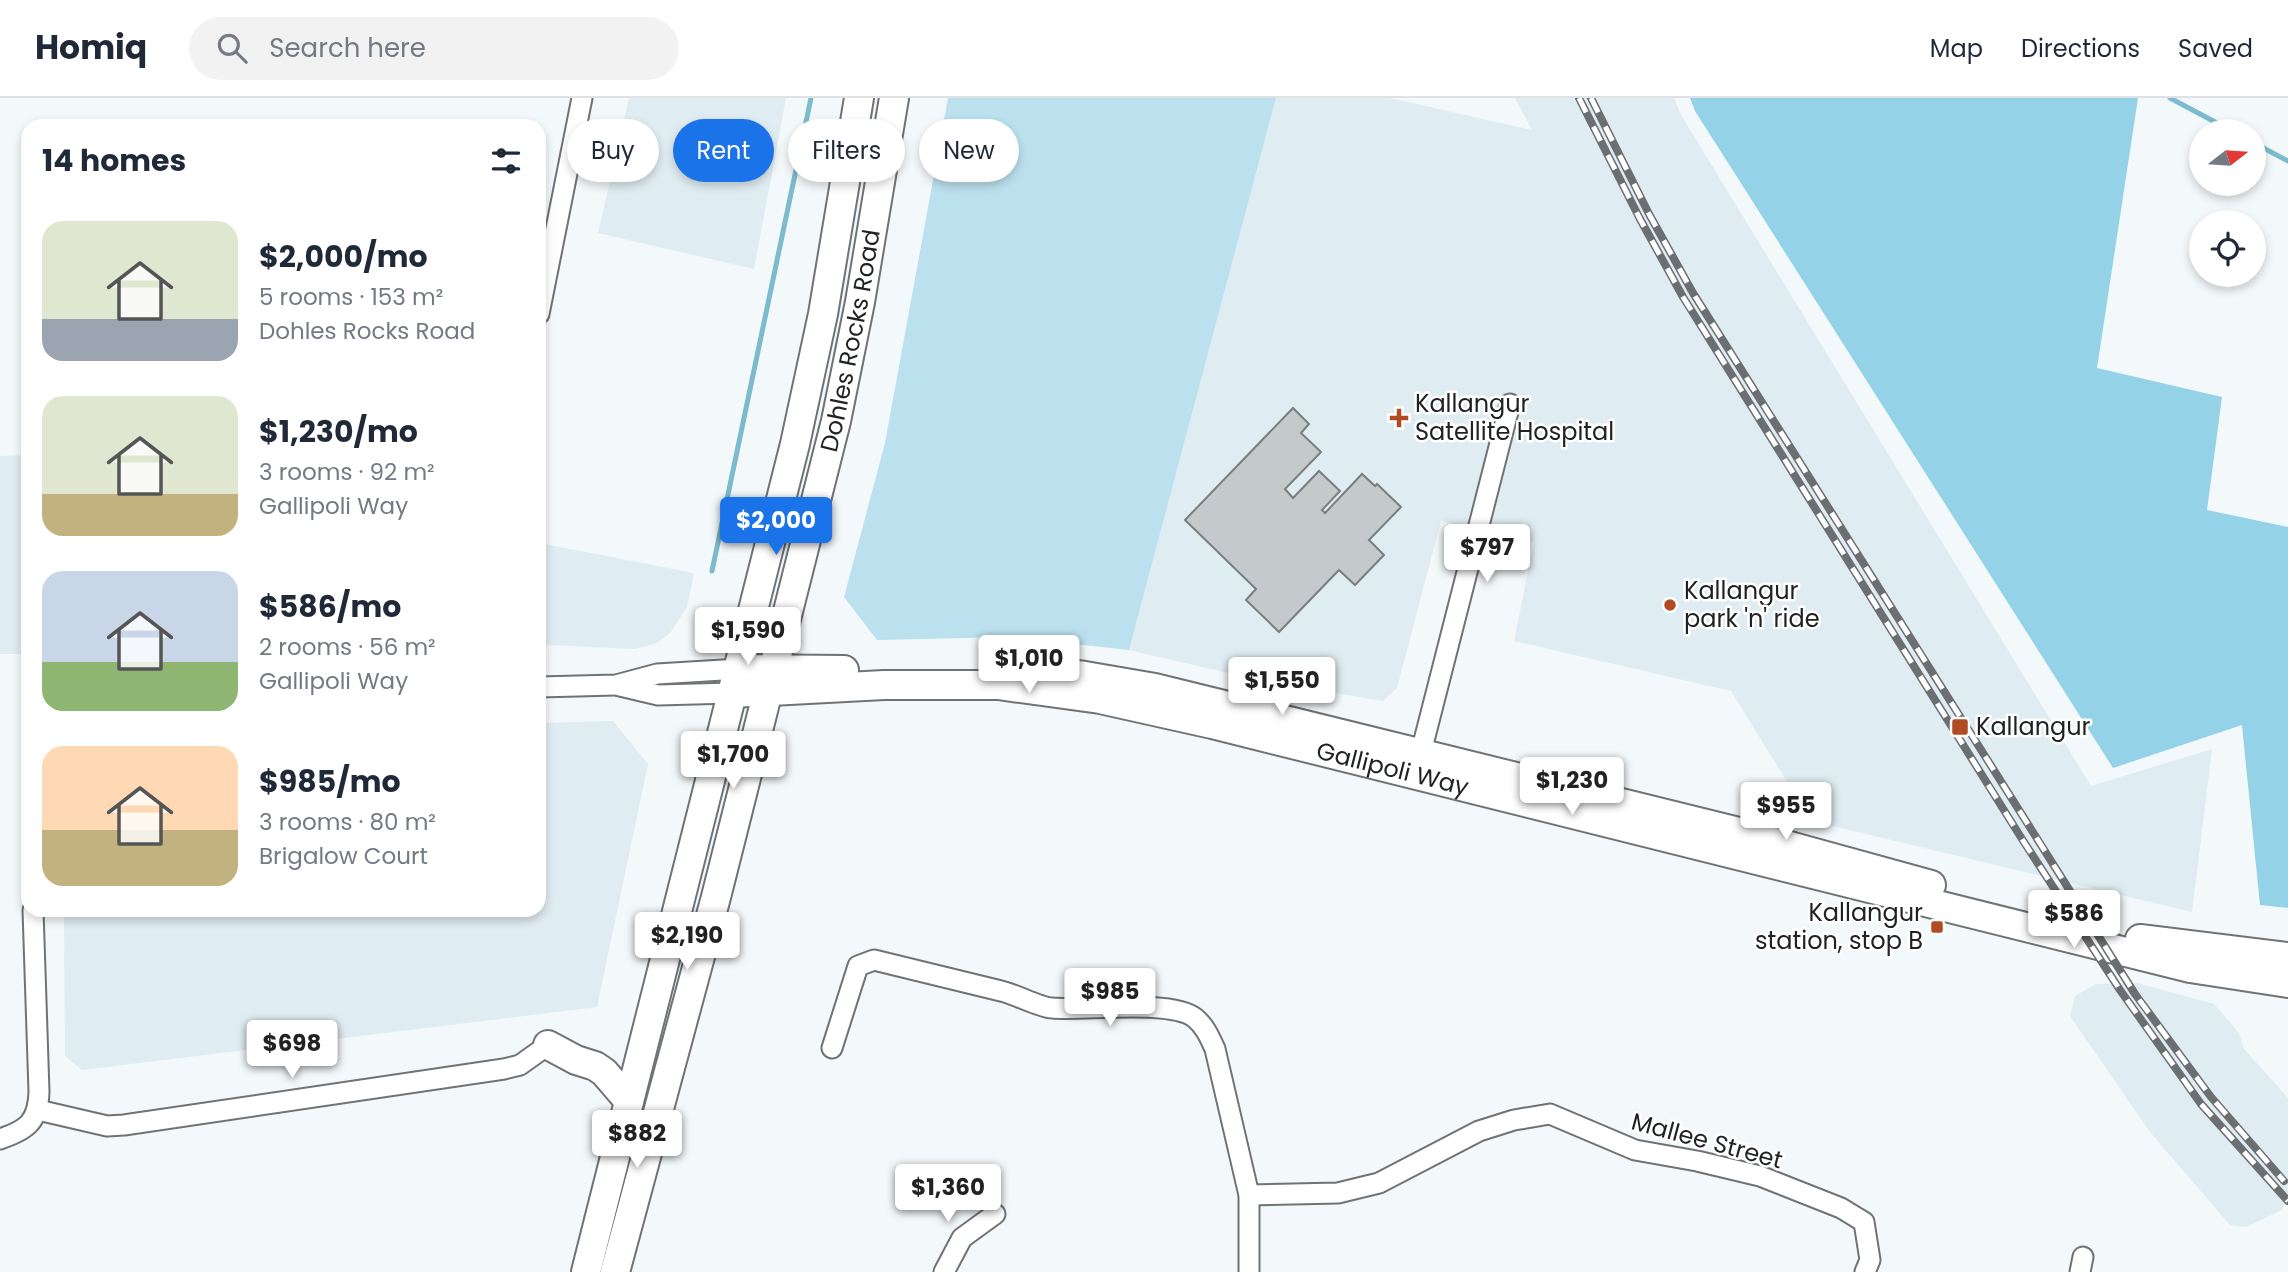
<!DOCTYPE html>
<html lang="en">
<head>
<meta charset="utf-8">
<style>
  body { margin:0; font-family:Poppins,sans-serif; background:#f2f2f3; color:#1f2937; height:100vh; display:flex; flex-direction:column; font-size:26px; white-space:nowrap }
  * { box-sizing:border-box; margin:0 }
  p { font-size:23px; color:#747a83 }
  .icon { flex:none; width:38px; height:38px; fill:none; stroke:currentColor; stroke-width:2; stroke-linecap:round; stroke-linejoin:round }
  .map { position:relative; flex:1; overflow:hidden }
  .side { position:absolute; left:21px; top:21px; width:525px; height:798px; display:flex; flex-direction:column; background:#fff; border-radius:21px; box-shadow:0 4px 10px #0003 }
  .side>* { flex:none }
  .hud { position:absolute; left:567px; top:21px; width:665px; height:63px; display:flex; gap:14px }
  .needle { width:46px; rotate:73deg }
  .buttons { position:absolute; left:2189px; top:21px; display:grid; gap:14px }
  .buttons a { display:grid; place-items:center; width:77px; height:77px; border-radius:50%; background:#fff; box-shadow:0 4px 10px #0003; font-size:35px }
  .price { position:absolute; translate:-50% -60px; padding:0 16px; border-radius:7px; background:#fff; color:#222; font-size:23px; line-height:46px; filter:drop-shadow(0 2px 4px #0008) }
  .price::after { content:''; position:absolute; left:50%; top:42px; width:21px; height:16px; margin-left:-10px; background:inherit; clip-path:polygon(0 0,100% 0,50% 100%) }
  .price.on { background:#1a73e8; color:#fff }
  ul { padding:0; list-style:none }
  li { display:flex; align-items:center; gap:21px; height:175px; padding:0 21px }
  li span { display:grid; place-items:center; flex:none; width:196px; height:140px; border-radius:21px; color:#555 }
  li>.icon { margin-inline-start:auto }
  span .icon { width:84px; height:84px; fill:#fffc; stroke-width:1 }
  li b { font-size:30px }
  h2 { display:flex; justify-content:space-between; align-items:center; height:84px; padding:0 21px; font-size:30px }
  .tag { padding:0 24px; border-radius:32px; background:#fff; box-shadow:0 4px 10px #0003; font-size:24px; line-height:63px }
  .tag.on { background:#1a73e8; color:#fff }
  header { display:flex; align-items:center; gap:42px; box-sizing:border-box; height:98px; padding:0 35px; background:#fff; border-bottom:2px solid #e0e1e3 }
  header strong { font-size:33px }
  nav { display:flex; gap:38px; margin-inline-start:auto; font-size:24px }
  .search { width:490px; height:63px; background:#f2f2f3; display:flex; align-items:center; gap:18px; box-sizing:border-box; padding:0 24px; border-radius:38px; color:#747a83; font-size:26px }
  .map>svg:first-child { display:block }
</style>
</head>
<body>
<header>
<strong>Homiq</strong>
<div class="search"><svg class="icon" aria-label="search" viewBox="0 0 24 24"><circle cx="10" cy="10" r="6"/><path d="M15 15l6 6"/></svg>Search here</div>
<nav><a>Map</a><a>Directions</a><a>Saved</a></nav>
</header>
<div class="map">
<svg width="2288" height="1174" viewBox="0 0 2288 1174">
  <rect width="100%" height="100%" fill="#f3f8fa"/>
  <g fill="#dfecf1">
    <polygon points="629,0 786,0 754,171 598,135"/>
    <polygon points="1276,0 1390,0 1532,32 1515,0 1674,0 1681,17 2091,688 2212,651 2192,814 1795,719 1799,703 1731,593 1514,543 1534,444 1441,423 1397,590 1383,603 1254,581 1129,552"/>
    <polygon points="28,357 28,556 0,556 0,358"/>
    <polygon points="539,445 694,475 687,509 670,535 657,545 635,551 547,547 539,540"/>
    <polygon points="613,623 648,666 597,909 82,972 65,958 64,812 539,812 539,625"/>
    <polygon points="2137,885 2214,906 2239,935 2244,951 2288,1000 2288,1097 2282,1112 2246,1129 2230,1127 2150,1034 2070,918 2075,898 2096,886"/>
  </g>
  <polygon fill="#bbe1ee" points="948,0 1276,0 1129,552 1011,539 877,542 844,499 885,345"/>
  <polygon fill="#93d2e7" points="1690,0 2138,0 2097,270 2222,299 2207,412 2288,429 2288,810 2260,807 2242,627 2113,670 1695,13"/>
  <g fill="none" stroke-linecap="round" stroke-linejoin="round">
    <g stroke="#7cbace" stroke-width="5">
      <polyline points="2170,0 2232,33"/>
      <polyline points="2254,45 2288,63"/>
      <polyline points="712,473 811,0"/>
    </g>
  </g>
  <polygon fill="#c4c9cb" stroke="#797e7f" stroke-width="2" points="1293,310 1309,326 1301,335 1321,354 1285,391 1293,400 1319,373 1340,393 1322,412 1325,415 1362,376 1375,388 1377,386 1401,409 1369,442 1384,457 1355,487 1339,472 1279,534 1246,502 1256,491 1185,422"/>
  <g fill="none" stroke-linecap="round" stroke-linejoin="round">
    <defs>
      <g id="street">
        <polyline points="539,216 582,0"/>
        <polyline points="620,588 658,597 732,595"/>
        <polyline points="539,589 616,587 657,576 739,571"/>
        <polyline points="1418,666 1510,306"/>
        <path d="M 832,950 L 858,868 L 874,862 L 1001,893 C 1015,896 1041,910 1052,910 C 1084,913 1171,901 1195,920 C 1205,928 1210,940 1215,951 L 1249,1097 L 1249,1174"/>
        <polyline points="38,1012 107,1028 124,1027 504,971 520,967 548,947"/>
        <path d="M 0,1041 C 27,1032 38,1024 39,994 L 33,812"/>
        <polyline points="1249,1097 1338,1095 1379,1085 1479,1033 1514,1022 1550,1016 1635,1052 1697,1063 1760,1078 1841,1110 1864,1124 1870,1162 1865,1174"/>
        <polyline points="944,1174 962,1140 995,1116"/>
        <polyline points="2080,1174 2083,1159"/>
      </g>
      <g id="secondary">
        <polyline points="739,571 844,572"/>
        <polyline points="1035,572 1085,578 1155,590 1735,733 1931,787"/>
        <path id="s1" d="M 732,595 L 884,587 L 998,587 L 1100,601 L 1212,626 L 2190,870 L 2288,885"/>
        <polyline points="2140,841 2288,859"/>
        <polyline points="548,947 576,962 595,968 604,974 629,1003"/>
        <polyline points="586,1174 795,346 823,216 859,0"/>
        <path id="s2" d="M 615,1174 L 716,799 L 836,323 L 860,204 L 894,0"/>
      </g>
    </defs>
    <use href="#street" stroke="#6f7375" stroke-width="23"/>
    <use href="#secondary" stroke="#6f7375" stroke-width="32"/>
    <use href="#street" stroke="#fff" stroke-width="19"/>
    <use href="#secondary" stroke="#fff" stroke-width="28"/>
    <defs>
      <g id="rail">
        <polyline points="1579,0 1640,121 1683,199 2022,741 2120,892 2201,1006 2288,1103"/>
        <polyline points="1591,0 1649,116 1693,195 2135,896 2211,999 2284,1083"/>
      </g>
    </defs>
    <use href="#rail" stroke="#6c6f71" stroke-width="8"/>
    <use href="#rail" stroke="#fff" stroke-width="5" stroke-dasharray="16" stroke-linecap="butt"/>
  </g>
  <g fill="#b14b22" stroke="#fff" stroke-width="2.5">
    <path d="M1395.5 309.5h7v7h7v7h-7v7h-7v-7h-7v-7h7z"/>
    <circle cx="1670" cy="507" r="7"/>
    <rect x="1951" y="620" width="18" height="18" rx="3.5"/>
    <rect x="1930" y="822" width="14" height="14" rx="3.5"/>
  </g>
  <g text-anchor="middle" stroke-width="5" stroke-linejoin="round" paint-order="stroke">
    <g font-size="24" fill="#202223" stroke="#fff">
      <text dy="8" stroke="none"><textPath href="#s2" startOffset="961">Dohles Rocks Road</textPath></text>
      <text dy="8" stroke="none"><textPath href="#s1" startOffset="670">Gallipoli Way</textPath></text>
      <text transform="translate(1707 1043) rotate(15)" y="8">Mallee Street</text>
    </g>
    <g font-size="24" fill="#202223" stroke="#fff" text-anchor="start">
      <text x="1415" y="314">Kallangur<tspan x="1415" dy="28">Satellite Hospital</tspan></text>
      <text x="1684" y="501">Kallangur<tspan x="1684" dy="28">park 'n' ride</tspan></text>
      <text x="1976" y="637">Kallangur</text>
      <text x="1923" y="823" text-anchor="end">Kallangur<tspan x="1923" dy="28">station, stop B</tspan></text>
    </g>
  </g>
</svg>
<div class="buttons">
<a><svg class="needle" viewBox="-14 -14 28 28"><path d="M0-13l5 13h-10z" fill="#e53935"/><path d="M0 13l5-13h-10z" fill="#747a83"/></svg></a>
<a><svg class="icon" aria-label="locate" viewBox="0 0 24 24"><circle cx="12" cy="12" r="6"/><path d="M12 2v4M12 18v4M2 12h4M18 12h4"/></svg></a>
</div>
<b class="price on" style="left:776px;top:459px">$2,000</b>
<b class="price" style="left:1487px;top:486px">$797</b>
<b class="price" style="left:748px;top:569px">$1,590</b>
<b class="price" style="left:1029px;top:597px">$1,010</b>
<b class="price" style="left:1282px;top:619px">$1,550</b>
<b class="price" style="left:733px;top:693px">$1,700</b>
<b class="price" style="left:1572px;top:719px">$1,230</b>
<b class="price" style="left:1786px;top:744px">$955</b>
<b class="price" style="left:2074px;top:852px">$586</b>
<b class="price" style="left:687px;top:874px">$2,190</b>
<b class="price" style="left:1110px;top:930px">$985</b>
<b class="price" style="left:292px;top:982px">$698</b>
<b class="price" style="left:637px;top:1072px">$882</b>
<b class="price" style="left:948px;top:1126px">$1,360</b>
<div class="hud">
<a class="tag">Buy</a>
<a class="tag on">Rent</a>
<a class="tag">Filters</a>
<a class="tag">New</a>
</div>
<section class="side">
<h2>14 homes<svg class="icon" aria-label="filters" viewBox="0 0 24 24"><path d="M4 7h16M4 17h16"/><circle cx="9" cy="7" r="2"/><circle cx="15" cy="17" r="2"/></svg></h2>
<ul>
<li><span style="background:linear-gradient(#dfe7d0 70%,#9aa5b1 0)"><svg class="icon" aria-label="home" viewBox="0 0 24 24"><path d="M3 11l9-7 9 7M6 9v11h12V9"/></svg></span><div><b>$2,000/mo</b><p>5 rooms · 153 m²</p><p>Dohles Rocks Road</p></div></li>
<li><span style="background:linear-gradient(#dfe7d0 70%,#c2b280 0)"><svg class="icon" aria-label="home" viewBox="0 0 24 24"><path d="M3 11l9-7 9 7M6 9v11h12V9"/></svg></span><div><b>$1,230/mo</b><p>3 rooms · 92 m²</p><p>Gallipoli Way</p></div></li>
<li><span style="background:linear-gradient(#c9d6e8 65%,#8fb573 0)"><svg class="icon" aria-label="home" viewBox="0 0 24 24"><path d="M3 11l9-7 9 7M6 9v11h12V9"/></svg></span><div><b>$586/mo</b><p>2 rooms · 56 m²</p><p>Gallipoli Way</p></div></li>
<li><span style="background:linear-gradient(#ffd9b3 60%,#c2b280 0)"><svg class="icon" aria-label="home" viewBox="0 0 24 24"><path d="M3 11l9-7 9 7M6 9v11h12V9"/></svg></span><div><b>$985/mo</b><p>3 rooms · 80 m²</p><p>Brigalow Court</p></div></li>
</ul>
</section>
</div>
</body>
</html>
